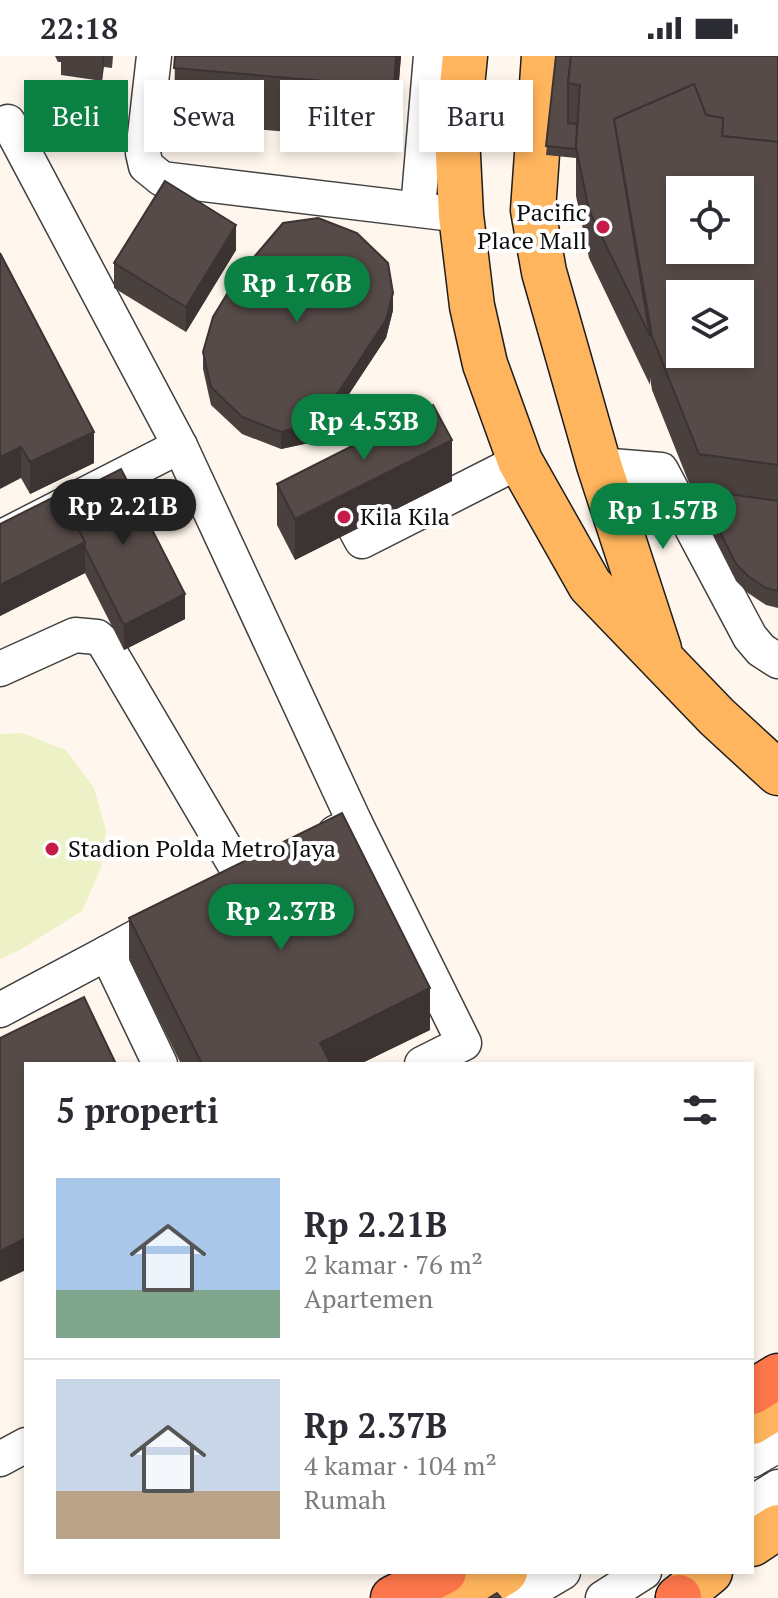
<!DOCTYPE html>
<html lang="id">
<head>
<meta charset="utf-8">
<style>
  body { margin:0; font-family:"PT Serif",serif; background:#f7f7f7; color:#2b2b33; height:100vh; display:flex; flex-direction:column; font-size:30px; white-space:nowrap }
  * { box-sizing:border-box; margin:0 }
  p { font-size:26px; color:#7c7c81 }
  .icon { flex:none; width:44px; height:44px; fill:none; stroke:currentColor; stroke-width:2; stroke-linecap:round; stroke-linejoin:round }
  .map { position:relative; flex:1; overflow:hidden }
  .panel { position:absolute; left:24px; top:1006px; width:730px; height:512px; display:flex; flex-direction:column; background:#fff; border-radius:0px; box-shadow:0 4px 12px #0003 }
  .panel>* { flex:none }
  .hud { position:absolute; left:24px; top:24px; width:730px; height:72px; display:flex; gap:16px }
  .fabs { position:absolute; left:666px; top:120px; display:grid; gap:16px }
  .fabs a { display:grid; place-items:center; width:88px; height:88px; border-radius:0px; background:#fff; box-shadow:0 4px 12px #0003; font-size:40px }
  .price { position:absolute; translate:-50% -68px; padding:0 18px; border-radius:28px; background:#0b8043; color:#fff; font-size:26px; line-height:52px; filter:drop-shadow(0 2px 4px #0008) }
  .price::after { content:''; position:absolute; left:50%; top:48px; width:24px; height:18px; margin-left:-12px; background:inherit; clip-path:polygon(0 0,100% 0,50% 100%) }
  .price.on { background:#222; color:#fff }
  ul { padding:0; list-style:none }
  li { display:flex; align-items:center; gap:24px; height:200px; padding:0 32px }
  li+li { border-top:2px solid #e1e1e2 }
  li span { display:grid; place-items:center; flex:none; width:224px; height:160px; border-radius:0px; color:#555 }
  li>.icon { margin-inline-start:auto }
  span .icon { width:96px; height:96px; fill:#fffc; stroke-width:1 }
  li b { font-size:34px }
  h2 { display:flex; justify-content:space-between; align-items:center; height:96px; padding:0 32px; font-size:34px }
  .pill { padding:0 28px; border-radius:0px; background:#fff; box-shadow:0 4px 12px #0003; font-size:28px; line-height:72px }
  .pill.on { background:#0b8043; color:#fff }
  .status { display:flex; justify-content:space-between; align-items:center; height:56px; padding:0 40px; background:#fff; direction:ltr }
  .status svg { height:22px; fill:currentColor }
  .map>svg:first-child { display:block }
</style>
</head>
<body>
<div class="status"><b>22:18</b><svg viewBox="0 0 49 12"><path d="M0 12V9h3v3zM5 12V6h3v6zM10 12V3h3v9zM15 12V0h3v12zM26 1h20v11H26zM47 4h2v5h-2z"/></svg></div>
<div class="map">
<svg width="778" height="1542" viewBox="0 0 778 1542">
  <rect width="100%" height="100%" fill="#fff7ed"/>
  <polygon fill="#edf2c6" points="22,677 66,694 94,732 106,774 101,812 82,855 20,894 0,903 0,678"/>
  <g fill="none" stroke-linecap="round" stroke-linejoin="round">
    <defs>
      <g id="minor">
        <polyline points="154,0 143,97 146,110 162,123 461,159"/>
        <polyline points="0,70 8,66 180,390 355,767"/>
        <polyline points="418,153 431,0"/>
        <polyline points="599,409 661,414 750,581 761,594 778,605"/>
        <polyline points="356,474 362,485 520,405"/>
        <polyline points="0,482 180,390"/>
        <polyline points="0,613 75,579 97,581 105,588 244,824"/>
        <polyline points="335,777 355,767 464,987 422,1008"/>
        <polyline points="0,954 107,897"/>
        <polyline points="160,1008 107,897 168,864"/>
        <polyline points="0,1403 26,1389"/>
        <polyline points="752,1404 778,1389"/>
        <polyline points="752,1447 778,1431"/>
        <polyline points="519,1542 563,1516"/>
        <polyline points="603,1542 644,1516"/>
      </g>
      <g id="major">
        <polyline points="465,0 457,80 461,159 472,250 485,308 520,405 590,529 717,661 778,717"/>
        <polyline points="544,0 533,154 544,216 599,409 659,593"/>
        <polyline points="752,1366 778,1350"/>
        <polyline points="752,1488 778,1471"/>
        <polyline points="463,1542 505,1516"/>
        <polyline points="678,1542 710,1516"/>
      </g>
      <g id="highway">
        <polyline points="752,1336 778,1320"/>
        <polyline points="393,1542 444,1516"/>
        <polyline points="678,1542 679,1541"/>
      </g>
    </defs>
    <use href="#minor" stroke="#404040" stroke-width="37"/>
    <use href="#major" stroke="#1e1e1e" stroke-width="47"/>
    <use href="#highway" stroke="#1e1e1e" stroke-width="47"/>
    <use href="#minor" stroke="#fff" stroke-width="34"/>
    <use href="#major" stroke="#ffb55d" stroke-width="44"/>
    <use href="#highway" stroke="#fe774c" stroke-width="44"/>
  </g>
  <g fill="#4a403e">
    <polygon points="55,0 113,0 112,12 104,11 102,25 61,19 61,6 58,6"/>
    <polygon points="175,0 401,0 394,85 174,66"/>
    <polygon points="556,0 778,0 778,552 766,549 748,537 736,525 699,452 652,334 650,322 650,329 589,202 576,140 576,102 546,99"/>
    <polygon points="236,194 186,276 114,232 114,207"/>
    <polygon points="0,197 94,407 30,438 21,422"/>
    <polygon points="393,254 386,282 318,385 281,393 242,378 211,349 203,313 203,296"/>
    <polygon points="452,425 295,504 277,469 277,428"/>
    <polygon points="62,443 185,563 124,594 85,517 0,560 0,468"/>
    <polygon points="129,862 430,974 360,1008 181,1008 129,903"/>
  </g>
  <g fill="#3c3432">
    <polygon points="102,0 104,0 102,25"/>
    <polygon points="396,0 401,0 394,85 394,31"/>
    <polygon points="236,169 236,194 186,276 186,251"/>
    <polygon points="393,237 393,254 386,282 318,385 281,393 281,376"/>
    <polygon points="94,376 94,407 30,438 30,406"/>
    <polygon points="452,384 452,425 295,504 295,463"/>
    <polygon points="21,391 21,422 0,433 0,401"/>
    <polygon points="85,486 85,517 0,560 0,529"/>
    <polygon points="185,538 185,563 124,594 124,569"/>
    <polygon points="430,932 430,974 360,1008 320,1008 320,987"/>
    <polygon points="26,1182 26,1214 0,1226 0,1195"/>
  </g>
  <g fill="#564b48" stroke="#3c3432" stroke-width="2" fill-rule="evenodd">
    <polygon points="175,0 396,0 394,31 174,12"/>
    <polygon points="556,0 571,0 568,27 568,67 577,68 576,93 546,90"/>
    <polygon points="571,0 778,0 778,86 722,80 723,62 706,59 694,28 614,63 650,280 589,154 576,91 580,29 568,27"/>
    <path d="M 694,28 L 706,59 L 723,62 L 722,80 L 778,86 L 778,409 L 699,398 L 652,280 L 614,63 ZM 680,134 L 740,134 L 740,194 L 680,194 ZM 680,238 L 740,238 L 740,298 L 680,298 Z"/>
    <polygon points="165,125 236,169 186,251 114,207"/>
    <polygon points="318,162 357,177 388,207 393,237 386,264 318,367 281,376 242,361 211,331 203,296 213,261 238,220 283,167"/>
    <polygon points="0,197 94,376 30,406 21,391 0,401"/>
    <polygon points="433,349 452,384 295,463 277,428"/>
    <polygon points="121,413 185,538 124,569 85,492 85,486 62,443"/>
    <polygon points="699,434 778,445 778,535 766,532 748,520 736,508"/>
    <polygon points="60,438 85,486 0,529 0,468"/>
    <polygon points="342,757 430,932 320,987 331,1008 202,1008 129,862"/>
    <polygon points="84,941 116,1008 26,1008 26,1182 0,1195 0,982"/>
    <polygon points="497,1537 501,1542 489,1542"/>
  </g>
  <g fill="#c61c49" stroke="#fff" stroke-width="3">
    <circle cx="603" cy="171" r="8"/>
    <circle cx="344" cy="461" r="8"/>
    <circle cx="52" cy="793" r="8"/>
  </g>
  <g text-anchor="middle" stroke-width="8" stroke-linejoin="round" paint-order="stroke">
    <g font-size="24" fill="#0d0d0d" stroke="#fff" text-anchor="start">
      <text x="587" y="165" text-anchor="end">Pacific<tspan x="587" dy="28">Place Mall</tspan></text>
      <text x="360" y="469">Kila Kila</text>
      <text x="68" y="801">Stadion Polda Metro Jaya</text>
    </g>
  </g>
</svg>
<div class="fabs">
<a><svg class="icon" aria-label="locate" viewBox="0 0 24 24"><circle cx="12" cy="12" r="6"/><path d="M12 2v4M12 18v4M2 12h4M18 12h4"/></svg></a>
<a><svg class="icon" aria-label="layers" viewBox="0 0 24 24"><path d="M12 4l9 5-9 5-9-5zM3 14l9 5 9-5"/></svg></a>
</div>
<b class="price" style="left:297px;top:268px">Rp 1.76B</b>
<b class="price" style="left:364px;top:406px">Rp 4.53B</b>
<b class="price on" style="left:123px;top:491px">Rp 2.21B</b>
<b class="price" style="left:663px;top:495px">Rp 1.57B</b>
<b class="price" style="left:281px;top:896px">Rp 2.37B</b>
<div class="hud">
<a class="pill on">Beli</a>
<a class="pill">Sewa</a>
<a class="pill">Filter</a>
<a class="pill">Baru</a>
</div>
<section class="panel">
<h2>5 properti<svg class="icon" aria-label="filters" viewBox="0 0 24 24"><path d="M4 7h16M4 17h16"/><circle cx="9" cy="7" r="2"/><circle cx="15" cy="17" r="2"/></svg></h2>
<ul>
<li><span style="background:linear-gradient(#a9c7e8 70%,#7fa58c 0)"><svg class="icon" aria-label="home" viewBox="0 0 24 24"><path d="M3 11l9-7 9 7M6 9v11h12V9"/></svg></span><div><b>Rp 2.21B</b><p>2 kamar · 76 m²</p><p>Apartemen</p></div></li>
<li><span style="background:linear-gradient(#c9d6e8 70%,#b9a48a 0)"><svg class="icon" aria-label="home" viewBox="0 0 24 24"><path d="M3 11l9-7 9 7M6 9v11h12V9"/></svg></span><div><b>Rp 2.37B</b><p>4 kamar · 104 m²</p><p>Rumah</p></div></li>
</ul>
</section>
</div>
</body>
</html>
